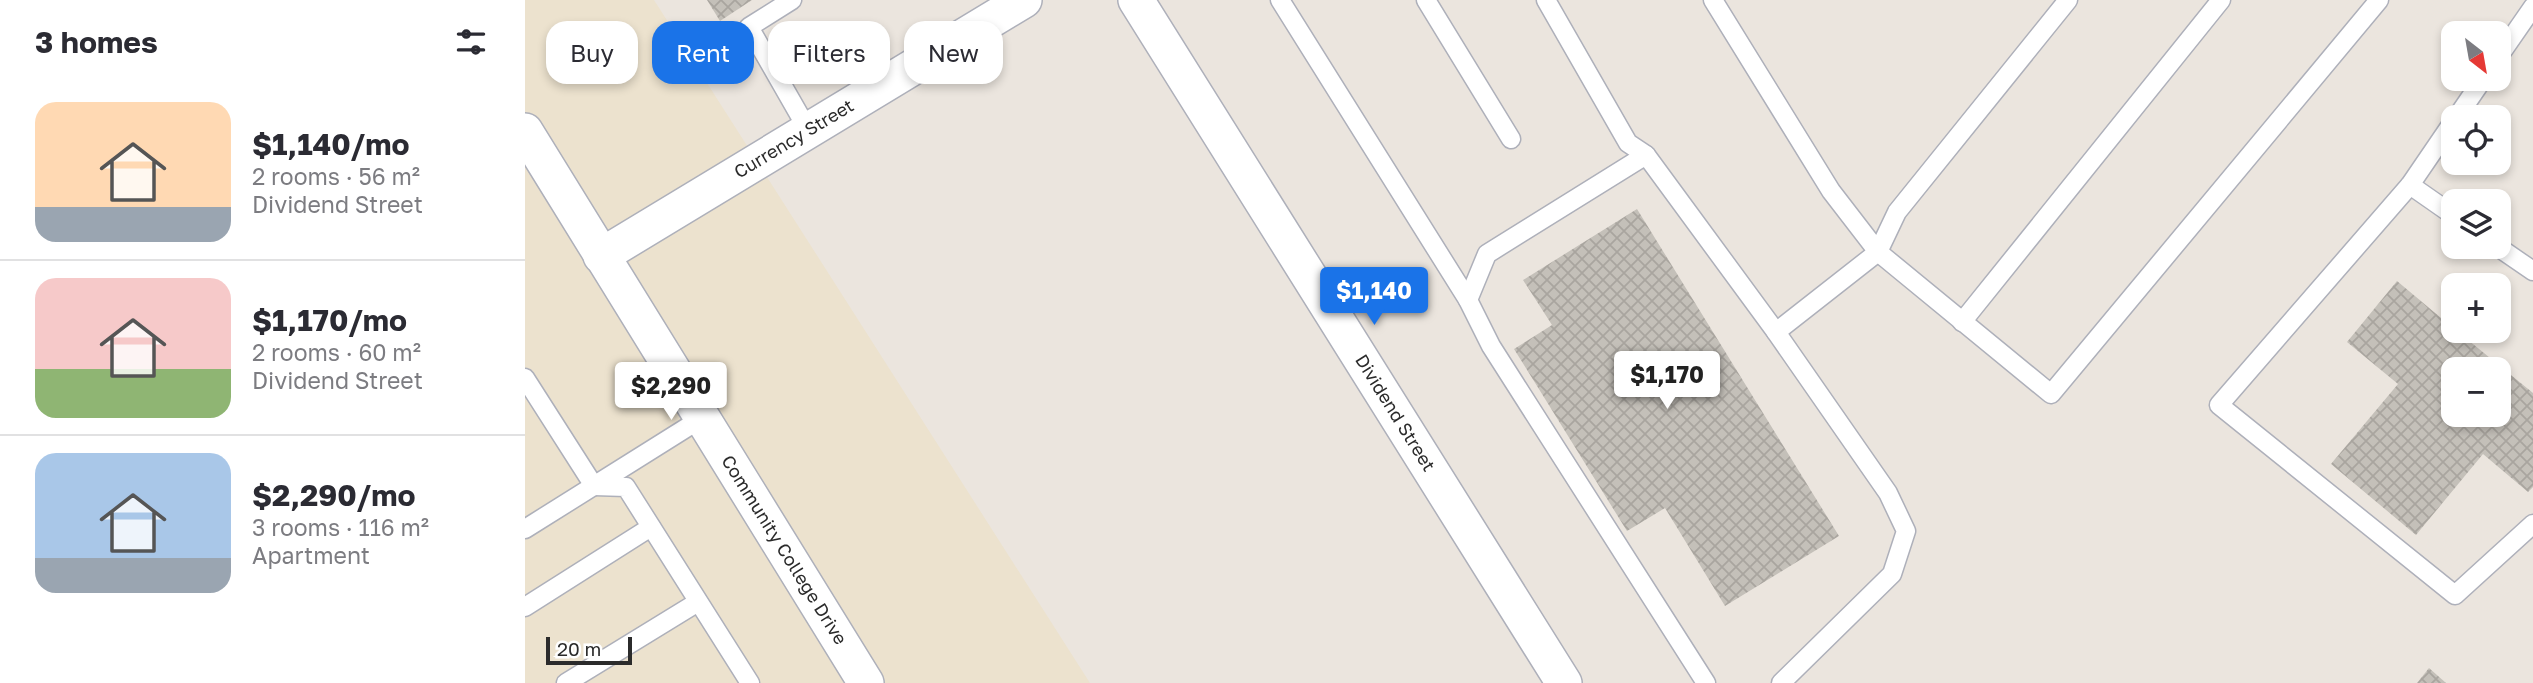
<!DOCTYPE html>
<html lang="en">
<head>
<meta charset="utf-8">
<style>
  body { margin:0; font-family:"Golos Text",sans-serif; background:#f7f7f7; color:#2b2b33; height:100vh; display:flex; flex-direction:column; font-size:26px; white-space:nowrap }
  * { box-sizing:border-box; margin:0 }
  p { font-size:23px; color:#7c7c81 }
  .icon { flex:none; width:38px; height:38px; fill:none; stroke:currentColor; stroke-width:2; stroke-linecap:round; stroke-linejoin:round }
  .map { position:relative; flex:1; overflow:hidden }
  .details { display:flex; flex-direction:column; background:#fff; width:525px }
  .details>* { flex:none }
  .hud { position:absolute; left:21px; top:21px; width:665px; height:63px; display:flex; gap:14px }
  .needle { width:46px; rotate:149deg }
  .buttons { position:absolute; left:1916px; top:21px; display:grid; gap:14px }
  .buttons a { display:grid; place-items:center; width:70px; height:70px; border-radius:14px; background:#fff; box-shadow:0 4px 10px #0003; font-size:35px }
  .scale { position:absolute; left:21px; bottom:18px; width:86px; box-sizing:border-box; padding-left:7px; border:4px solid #2b2b2b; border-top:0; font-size:19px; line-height:24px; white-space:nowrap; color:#2b2b2b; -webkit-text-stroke:5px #fff; paint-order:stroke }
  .price { position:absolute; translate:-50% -60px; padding:0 16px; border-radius:7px; background:#fff; color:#222; font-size:23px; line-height:46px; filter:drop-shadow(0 2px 4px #0008) }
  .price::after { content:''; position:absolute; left:50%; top:42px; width:21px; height:16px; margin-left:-10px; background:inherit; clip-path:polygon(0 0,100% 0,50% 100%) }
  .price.active { background:#1a73e8; color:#fff }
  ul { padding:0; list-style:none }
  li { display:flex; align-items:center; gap:21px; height:175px; padding:0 35px }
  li+li { border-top:2px solid #e1e1e2 }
  li span { display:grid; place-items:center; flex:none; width:196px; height:140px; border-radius:21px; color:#555 }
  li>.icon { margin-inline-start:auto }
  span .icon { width:84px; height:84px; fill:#fffc; stroke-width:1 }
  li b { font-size:30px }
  h2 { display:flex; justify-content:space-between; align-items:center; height:84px; padding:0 35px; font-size:30px }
  .tag { padding:0 24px; border-radius:21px; background:#fff; box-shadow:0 4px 10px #0003; font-size:24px; line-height:63px }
  .tag.active { background:#1a73e8; color:#fff }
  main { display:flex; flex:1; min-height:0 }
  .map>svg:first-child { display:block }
</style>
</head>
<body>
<main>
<section class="details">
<h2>3 homes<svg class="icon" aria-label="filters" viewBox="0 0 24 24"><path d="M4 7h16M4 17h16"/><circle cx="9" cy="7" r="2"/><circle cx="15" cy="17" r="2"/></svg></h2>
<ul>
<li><span style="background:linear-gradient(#ffd9b3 75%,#9aa5b1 0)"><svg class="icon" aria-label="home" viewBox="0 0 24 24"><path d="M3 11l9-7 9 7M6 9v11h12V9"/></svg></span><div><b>$1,140/mo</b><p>2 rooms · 56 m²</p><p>Dividend Street</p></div></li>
<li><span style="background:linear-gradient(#f6c9c9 65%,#8fb573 0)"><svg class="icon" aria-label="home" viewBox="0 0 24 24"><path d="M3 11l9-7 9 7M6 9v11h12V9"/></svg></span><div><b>$1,170/mo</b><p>2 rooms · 60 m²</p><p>Dividend Street</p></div></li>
<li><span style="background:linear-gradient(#a9c7e8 75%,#9aa5b1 0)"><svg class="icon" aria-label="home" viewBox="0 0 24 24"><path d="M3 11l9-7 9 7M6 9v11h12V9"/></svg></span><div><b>$2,290/mo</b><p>3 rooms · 116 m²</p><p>Apartment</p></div></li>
</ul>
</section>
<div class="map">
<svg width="2008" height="683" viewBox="0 0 2008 683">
  <defs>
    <pattern id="building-cross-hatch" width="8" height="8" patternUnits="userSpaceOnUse" patternTransform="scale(1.75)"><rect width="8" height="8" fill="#c4c0b9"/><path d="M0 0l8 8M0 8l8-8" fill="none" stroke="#a9a59f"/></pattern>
  </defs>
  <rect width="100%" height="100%" fill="#ebe5de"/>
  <polygon fill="#ece2ce" points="0,0 129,0 565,683 0,683"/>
  <g fill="url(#building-cross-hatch)" fill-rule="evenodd">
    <polygon points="182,0 227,0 195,21"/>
    <polygon points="1112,209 1314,536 1200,606 1140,508 1102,531 989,349 1027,325 998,280"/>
    <path d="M 1872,281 L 1928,328 L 1928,331 L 1932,331 L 2008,393 L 2008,487 L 2003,492 L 1958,454 L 1891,535 L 1806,464 L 1873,384 L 1822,342 ZM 1928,369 L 1974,369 L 1974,415 L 1928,415 Z"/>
    <polygon points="1904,668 1921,683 1892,683"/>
  </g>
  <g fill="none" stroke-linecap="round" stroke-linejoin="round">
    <defs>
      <g id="service">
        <polyline points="267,0 224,27 283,130"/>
        <polyline points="755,0 943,300"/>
        <polyline points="901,0 986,139"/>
        <polyline points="1021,0 1103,143 1121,155"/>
        <polyline points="1188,0 1306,191 1353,252 1251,332 1363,493 1381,531 1367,574 1256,683"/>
        <polyline points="1543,0 1372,212 1353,252 1526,394 1854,0"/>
        <polyline points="1974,56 2008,7"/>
        <polyline points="1932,117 1958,79"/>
        <polyline points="1928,122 1885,185 1694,405 1930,595 2008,524"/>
        <polyline points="1885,185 1928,215"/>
        <polyline points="1973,247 2008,271"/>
        <polyline points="1437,322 1696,0"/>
        <polyline points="0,378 69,486 101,487 225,683"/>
        <polyline points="0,529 177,418"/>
        <polyline points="0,607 126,527"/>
        <polyline points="41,683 173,602"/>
        <polyline points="1181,683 966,346 943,300 962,254 1121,155 1251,332"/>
      </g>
      <g id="minor">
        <polyline points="611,0 1039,683"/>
        <polyline points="0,131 341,683"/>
        <polyline points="76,256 499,0"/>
      </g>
    </defs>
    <use href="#service" stroke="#aeb0ba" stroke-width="21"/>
    <use href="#minor" stroke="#aeb0ba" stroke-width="38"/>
    <use href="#service" stroke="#fff" stroke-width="18"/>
    <use href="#minor" stroke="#fff" stroke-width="35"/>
  </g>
  <g text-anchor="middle" stroke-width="6" stroke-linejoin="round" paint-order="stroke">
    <g font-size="18" fill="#2b2b2b" stroke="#fff">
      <text transform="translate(269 139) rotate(-31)" y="6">Currency Street</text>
      <text transform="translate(870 413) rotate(58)" y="6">Dividend Street</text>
      <text transform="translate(259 550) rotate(58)" y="6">Community College Drive</text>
    </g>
  </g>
</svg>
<div class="buttons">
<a><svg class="needle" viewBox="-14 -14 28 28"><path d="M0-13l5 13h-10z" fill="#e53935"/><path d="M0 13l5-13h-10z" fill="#7c7c81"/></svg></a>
<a><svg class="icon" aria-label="locate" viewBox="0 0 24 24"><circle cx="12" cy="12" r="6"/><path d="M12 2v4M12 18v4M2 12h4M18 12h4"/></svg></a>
<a><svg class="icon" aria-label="layers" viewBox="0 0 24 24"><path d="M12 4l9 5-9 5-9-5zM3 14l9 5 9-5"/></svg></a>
<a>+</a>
<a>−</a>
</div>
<div class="scale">20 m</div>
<b class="price active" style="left:849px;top:327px">$1,140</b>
<b class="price" style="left:1142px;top:411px">$1,170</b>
<b class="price" style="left:146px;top:422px">$2,290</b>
<div class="hud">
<a class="tag">Buy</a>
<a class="tag active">Rent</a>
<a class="tag">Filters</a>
<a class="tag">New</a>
</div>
</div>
</main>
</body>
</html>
